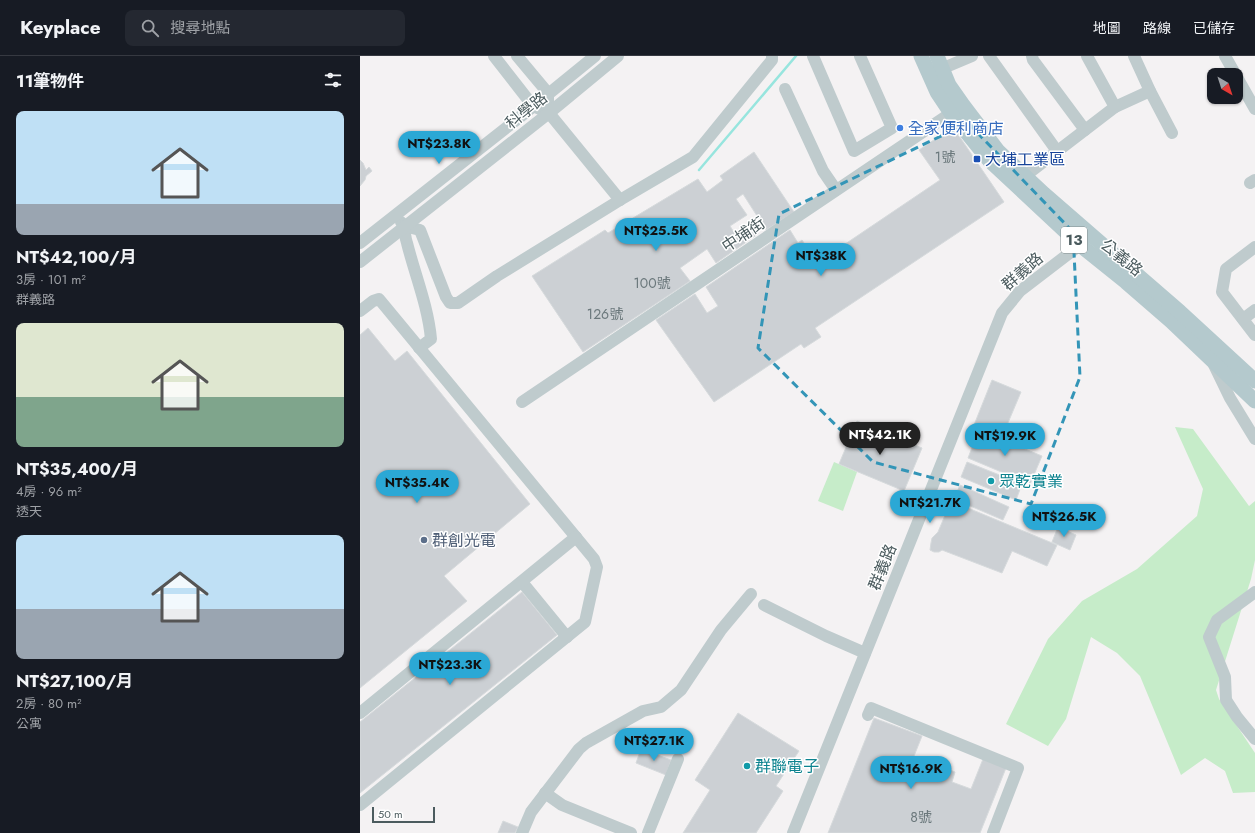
<!DOCTYPE html>
<html lang="zh-TW">
<head>
<meta charset="utf-8">
<style>
  body { margin:0; font-family:Jost,"Noto Sans TC",sans-serif; background:#242831; color:#f1f3f6; height:100vh; display:flex; flex-direction:column; font-size:15px; white-space:nowrap }
  * { box-sizing:border-box; margin:0 }
  p { font-size:13px; color:#9ea1a6 }
  .icon { flex:none; width:22px; height:22px; fill:none; stroke:currentColor; stroke-width:2; stroke-linecap:round; stroke-linejoin:round }
  .map { position:relative; flex:1; overflow:hidden }
  .panel { display:flex; flex-direction:column; background:#171b24; width:360px }
  .panel>* { flex:none }
  .needle { width:26px; rotate:141deg }
  .controls { position:absolute; left:847px; top:12px; display:grid; gap:8px }
  .controls a { display:grid; place-items:center; width:36px; height:36px; border-radius:8px; background:#171b24; box-shadow:0 1px 3px #0004; font-size:20px }
  .scale { position:absolute; left:12px; bottom:10px; width:63px; box-sizing:border-box; padding-left:4px; border:2px solid #4b5b5e; border-top:0; font-size:11px; line-height:14px; white-space:nowrap; color:#4b5b5e; -webkit-text-stroke:3px #fff; paint-order:stroke }
  .price { position:absolute; translate:-50% -34px; padding:0 9px; border-radius:14px; background:#2ba8d5; color:#111; font-size:13px; line-height:26px; filter:drop-shadow(0 1px 2px #0008) }
  .price::after { content:''; position:absolute; left:50%; top:24px; width:12px; height:9px; margin-left:-6px; background:inherit; clip-path:polygon(0 0,100% 0,50% 100%) }
  .price.active { background:#222; color:#fff }
  ul { padding:0; list-style:none }
  li { display:grid; align-content:center; gap:8px; height:212px; padding:0 16px }
  li span { display:grid; place-items:center; height:124px; border-radius:8px; color:#555 }
  li>.icon { margin-inline-start:auto }
  span .icon { width:72px; height:72px; fill:#fffc; stroke-width:1 }
  li b { font-size:17px }
  h2 { display:flex; justify-content:space-between; align-items:center; height:48px; padding:0 16px; font-size:17px }
  header { display:flex; align-items:center; gap:24px; box-sizing:border-box; height:56px; padding:0 20px; background:#171b24; border-bottom:1px solid #363941 }
  header strong { font-size:19px }
  nav { display:flex; gap:22px; margin-inline-start:auto; font-size:14px }
  .search { width:280px; height:36px; background:#242831; display:flex; align-items:center; gap:10px; box-sizing:border-box; padding:0 14px; border-radius:8px; color:#9ea1a6; font-size:15px }
  main { display:flex; flex:1; min-height:0 }
  .map>svg:first-child { display:block }
</style>
</head>
<body>
<header>
<strong>Keyplace</strong>
<div class="search"><svg class="icon" aria-label="search" viewBox="0 0 24 24"><circle cx="10" cy="10" r="6"/><path d="M15 15l6 6"/></svg>搜尋地點</div>
<nav><a>地圖</a><a>路線</a><a>已儲存</a></nav>
</header>
<main>
<section class="panel">
<h2>11筆物件<svg class="icon" aria-label="filters" viewBox="0 0 24 24"><path d="M4 7h16M4 17h16"/><circle cx="9" cy="7" r="2"/><circle cx="15" cy="17" r="2"/></svg></h2>
<ul>
<li><span style="background:linear-gradient(#bfe0f5 75%,#9aa5b1 0)"><svg class="icon" aria-label="home" viewBox="0 0 24 24"><path d="M3 11l9-7 9 7M6 9v11h12V9"/></svg></span><div><b>NT$42,100/月</b><p>3房 · 101 m²</p><p>群義路</p></div></li>
<li><span style="background:linear-gradient(#dfe7d0 60%,#7fa58c 0)"><svg class="icon" aria-label="home" viewBox="0 0 24 24"><path d="M3 11l9-7 9 7M6 9v11h12V9"/></svg></span><div><b>NT$35,400/月</b><p>4房 · 96 m²</p><p>透天</p></div></li>
<li><span style="background:linear-gradient(#bfe0f5 60%,#9aa5b1 0)"><svg class="icon" aria-label="home" viewBox="0 0 24 24"><path d="M3 11l9-7 9 7M6 9v11h12V9"/></svg></span><div><b>NT$27,100/月</b><p>2房 · 80 m²</p><p>公寓</p></div></li>
</ul>
</section>
<div class="map">
<svg width="895" height="777" viewBox="0 0 895 777">
  <rect width="100%" height="100%" fill="#f4f2f3"/>
  <g fill="#c6ecc9">
    <polygon points="815,371 833,373 889,450 895,445 895,504 891,523 856,634 859,643 895,697 895,736 873,737 865,715 845,702 821,719 780,620 757,597 731,581 706,663 688,690 646,668 688,583 722,545 777,513 837,460 843,433"/>
    <polygon points="474,406 497,416 483,455 458,445"/>
  </g>
  <g fill="none" stroke-linecap="round" stroke-linejoin="round">
    <polyline stroke="#97e5de" stroke-width="2.5" points="339,114 436,0"/>
  </g>
  <g fill="#ccd0d4" stroke="#d6dadc">
    <polygon points="593,71 644,146 455,272 461,281 444,292 441,288 354,346 296,264 335,238 347,257 358,250 346,231 430,174 438,187 442,184 457,207 580,124 559,94"/>
    <polygon points="394,96 434,156 406,174 383,138 376,143 387,159 370,170 375,178 391,168 398,178 356,207 347,193 320,212 330,225 223,296 172,220 245,174 248,177 338,123 347,136 363,124 360,120"/>
    <polygon points="0,104 3,107 6,114 9,111 12,115 6,120 5,124 0,130"/>
    <polygon points="8,272 35,305 47,295 170,448 84,520 107,545 0,632 0,279"/>
    <polygon points="632,324 661,336 642,381 614,369"/>
    <polygon points="497,365 562,392 544,435 479,408"/>
    <polygon points="619,374 682,400 670,428 608,402"/>
    <polygon points="607,406 662,428 656,444 601,421"/>
    <polygon points="600,429 649,451 643,464 594,443"/>
    <polygon points="591,445 697,489 687,510 652,495 642,517 582,494 579,496 574,496 570,494 571,487 572,482 578,476"/>
    <polygon points="698,471 716,479 710,494 692,486"/>
    <polygon points="162,536 197,579 0,737 0,666"/>
    <polygon points="378,657 439,695 416,730 423,735 396,777 323,777 350,734 335,724"/>
    <polygon points="514,662 562,680 554,700 595,716 592,726 611,733 623,703 646,712 620,777 468,777"/>
    <polygon points="281,693 311,704 306,719 276,707"/>
    <polygon points="143,765 158,771 155,777 138,777"/>
  </g>
  <g fill="none" stroke-linecap="round" stroke-linejoin="round">
    <g stroke="#bfcbcd" stroke-width="12">
      <polyline points="134,0 173,50 189,57 260,144"/>
      <polyline points="157,0 188,37 188,46"/>
      <polyline points="453,0 494,95 532,72 500,0"/>
      <polyline points="629,0 697,95"/>
      <polyline points="672,0 673,4 725,74"/>
      <polyline points="774,0 790,35 812,77"/>
      <polyline points="865,0 895,53"/>
      <polyline points="574,16 612,0"/>
      <polyline points="425,33 463,115 476,134"/>
      <polyline points="755,51 790,35"/>
      <polyline points="659,126 665,120 755,51 727,0"/>
      <polyline points="890,127 895,124"/>
      <path d="M 41,166 C 46,172 44,179 47,187 C 55,219 68,250 71,283 L 59,292"/>
      <polyline points="44,170 60,174 86,241 90,247 98,247 137,220 260,144 333,101 412,4 412,0"/>
      <polyline points="0,187 165,57 235,0"/>
      <polyline points="895,191 866,213 862,236 895,279"/>
      <polyline points="0,206 189,57 258,0"/>
      <polyline points="0,255 13,245 19,243 234,503 237,511 225,566 0,749"/>
      <polyline points="883,263 895,254"/>
      <polyline points="854,309 870,342 895,383"/>
      <polyline points="162,346 597,53"/>
      <polyline points="162,526 207,581"/>
      <polyline points="895,536 857,564 849,581 865,621 866,644 877,661 895,683"/>
      <polyline points="404,549 466,580 505,597"/>
      <polyline points="0,657 216,481"/>
      <polyline points="508,659 511,652 658,712 633,777"/>
      <polyline points="185,737 202,749 271,777"/>
      <polyline points="162,777 171,756 219,693 226,687 283,655 301,651 321,634 361,574 391,538"/>
      <polyline points="288,777 318,703"/>
      <polyline points="433,777 642,257 660,235 720,189 725,182"/>
    </g>
    <g stroke="#b4c9cd" stroke-width="15">
      <polyline points="561,0 577,36 591,57 629,104 720,189 766,226 811,265 895,345"/>
      <polyline points="577,0 589,29 603,49 638,95 684,138 820,256 895,325"/>
    </g>
  </g>
  <path fill="none" stroke="#3395b7" stroke-width="3" stroke-dasharray="8 5" stroke-linejoin="round" d="M 608,67 L 713,176 L 720,321 L 671,448 L 513,406 L 398,292 L 419,158 Z"/>
  <circle fill="#3f7fe0" stroke="#fff" stroke-width="1.5" cx="540" cy="72" r="4"/>
  <rect fill="#1a4fb4" stroke="#fff" stroke-width="1.5" x="613" y="99" width="8" height="8" rx="2"/>
  <g fill="#0f9aa8" stroke="#fff" stroke-width="1.5">
    <circle cx="631" cy="425" r="4"/>
    <circle cx="387" cy="710" r="4"/>
  </g>
  <circle fill="#5c6f8a" stroke="#fff" stroke-width="1.5" cx="64" cy="484" r="4"/>
  <g text-anchor="middle" stroke-width="3" stroke-linejoin="round" paint-order="stroke">
    <g font-size="14" fill="#6b787c">
      <text x="585" y="106">1號</text>
      <text x="292" y="232">100號</text>
      <text x="245" y="263">126號</text>
      <text x="561" y="766">8號</text>
    </g>
    <rect fill="#fff" stroke="#818c8e" stroke-width="1" x="701" y="171" width="26" height="26" rx="3"/>
    <g font-size="15" font-weight="bold" fill="#4b5b5e">
      <text x="714" y="189">13</text>
    </g>
    <g font-size="16" fill="#4b5b5e" stroke="#fff">
      <text transform="translate(166 54) rotate(-39)" y="6">科學路</text>
      <text transform="translate(383 178) rotate(-34)" y="6">中埔街</text>
      <text transform="translate(762 201) rotate(39)" y="6">公義路</text>
      <text transform="translate(662 215) rotate(-41)" y="6">群義路</text>
      <text transform="translate(522 511) rotate(-68)" y="6">群義路</text>
    </g>
    <g font-size="16" fill="#366cbe" stroke="#fff" text-anchor="start">
      <text x="548" y="78">全家便利商店</text>
    </g>
    <g font-size="16" fill="#164399" stroke="#fff" text-anchor="start">
      <text x="625" y="109">大埔工業區</text>
    </g>
    <g font-size="16" fill="#0d838f" stroke="#fff" text-anchor="start">
      <text x="639" y="431">眾乾實業</text>
      <text x="395" y="716">群聯電子</text>
    </g>
    <g font-size="16" fill="#4e5e75" stroke="#fff" text-anchor="start">
      <text x="72" y="490">群創光電</text>
    </g>
  </g>
</svg>
<div class="controls">
<a><svg class="needle" viewBox="-14 -14 28 28"><path d="M0-13l5 13h-10z" fill="#e53935"/><path d="M0 13l5-13h-10z" fill="#9ea1a6"/></svg></a>
</div>
<div class="scale">50 m</div>
<b class="price" style="left:79px;top:109px">NT$23.8K</b>
<b class="price" style="left:296px;top:196px">NT$25.5K</b>
<b class="price" style="left:461px;top:221px">NT$38K</b>
<b class="price active" style="left:520px;top:400px">NT$42.1K</b>
<b class="price" style="left:645px;top:401px">NT$19.9K</b>
<b class="price" style="left:57px;top:448px">NT$35.4K</b>
<b class="price" style="left:570px;top:468px">NT$21.7K</b>
<b class="price" style="left:704px;top:482px">NT$26.5K</b>
<b class="price" style="left:90px;top:630px">NT$23.3K</b>
<b class="price" style="left:294px;top:706px">NT$27.1K</b>
<b class="price" style="left:551px;top:734px">NT$16.9K</b>
</div>
</main>
</body>
</html>
